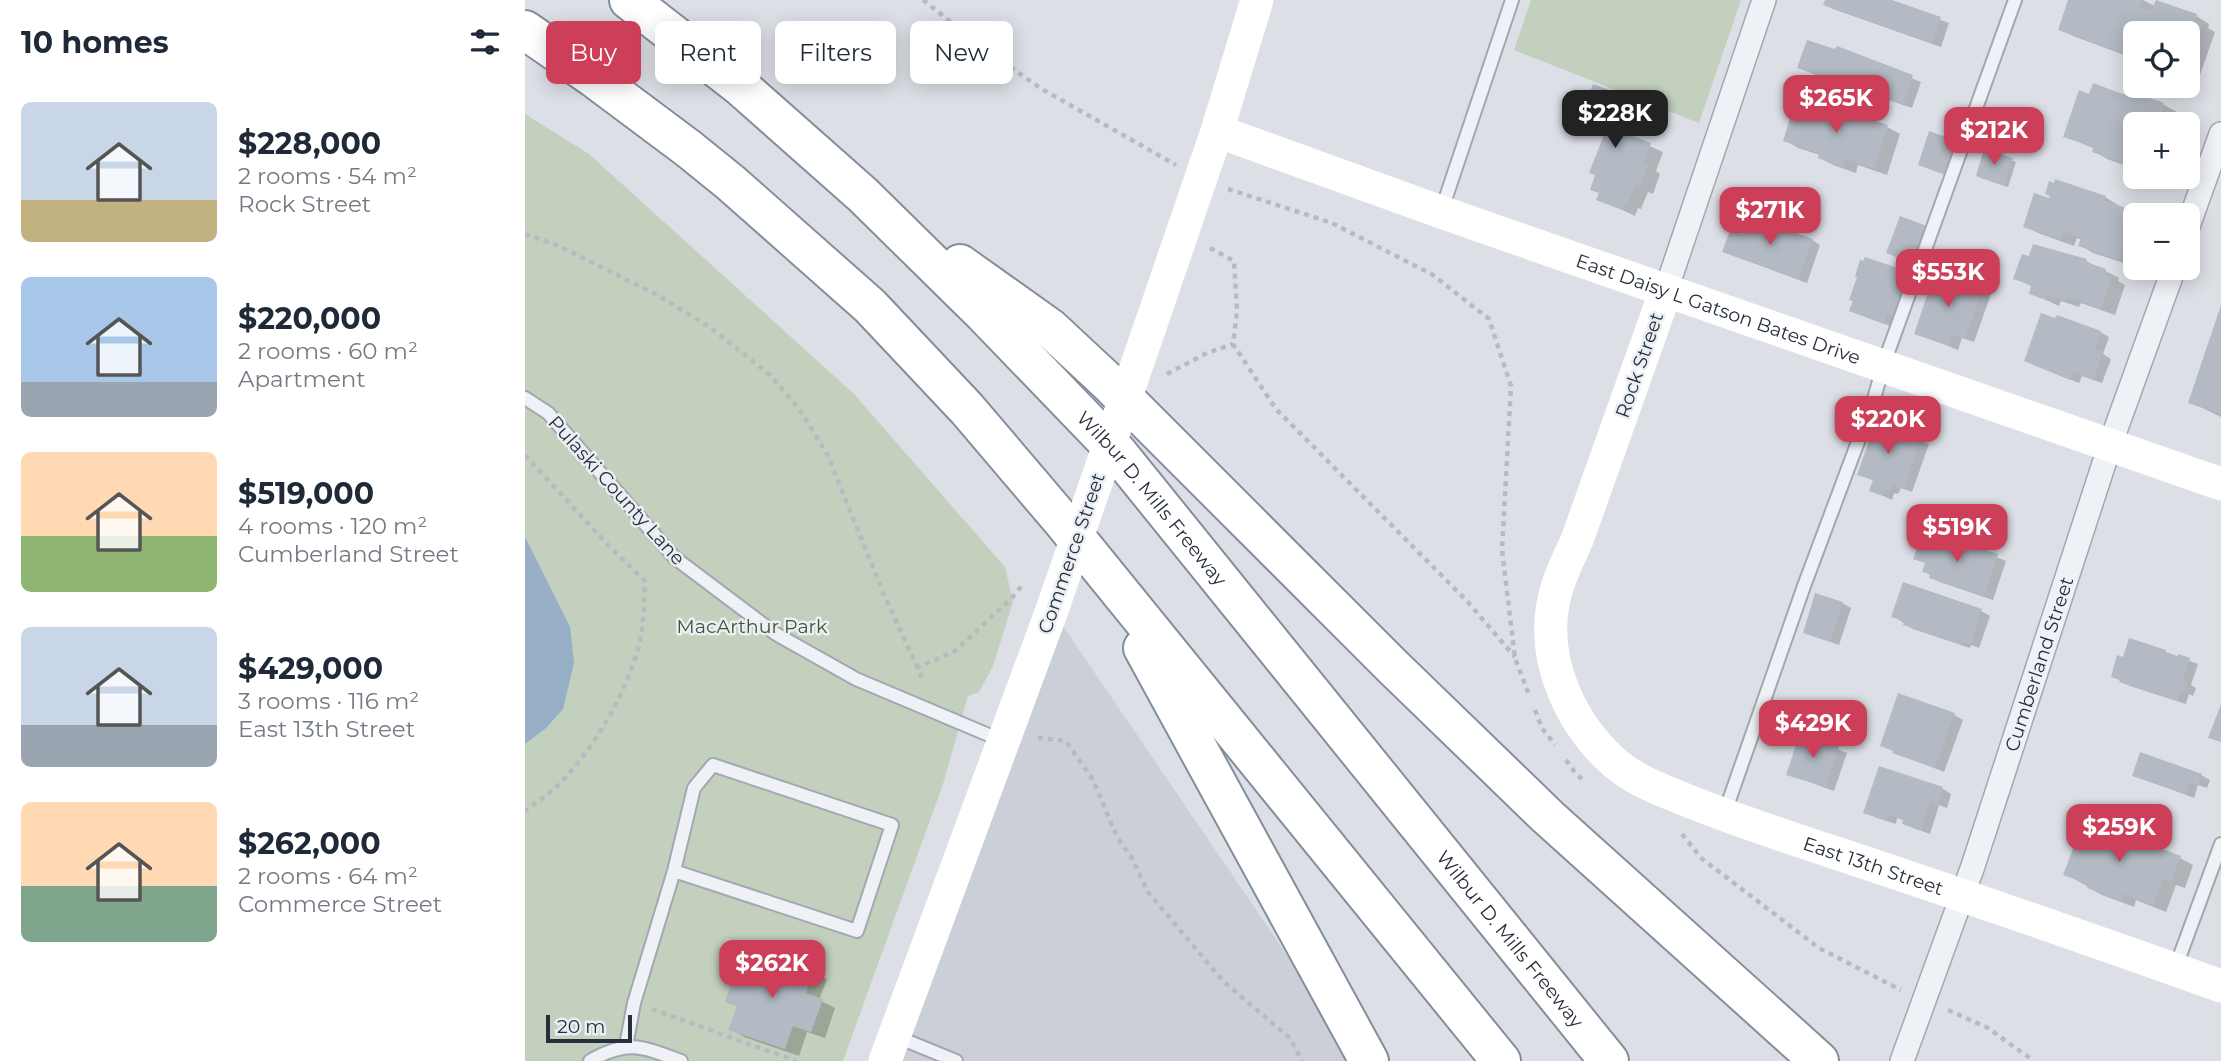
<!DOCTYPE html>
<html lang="en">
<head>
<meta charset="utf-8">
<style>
  body { margin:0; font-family:Montserrat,sans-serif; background:#f2f2f3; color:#1f2937; height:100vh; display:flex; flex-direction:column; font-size:26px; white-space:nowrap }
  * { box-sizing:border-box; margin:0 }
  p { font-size:23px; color:#747a83 }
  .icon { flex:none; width:38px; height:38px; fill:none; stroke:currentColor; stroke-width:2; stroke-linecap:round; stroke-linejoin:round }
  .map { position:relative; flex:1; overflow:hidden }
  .drawer { display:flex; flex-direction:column; background:#fff; width:525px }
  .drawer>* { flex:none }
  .hud { position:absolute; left:21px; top:21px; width:665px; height:63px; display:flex; gap:14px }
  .fabs { position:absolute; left:1598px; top:21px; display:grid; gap:14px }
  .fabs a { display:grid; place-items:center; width:77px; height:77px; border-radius:10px; background:#fff; box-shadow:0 4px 18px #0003; font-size:35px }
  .scale { position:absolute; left:21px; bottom:18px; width:86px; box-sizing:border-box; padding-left:7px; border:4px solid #262f3c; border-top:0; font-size:19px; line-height:24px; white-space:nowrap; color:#262f3c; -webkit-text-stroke:5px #ebeff4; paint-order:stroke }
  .price { position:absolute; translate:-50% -60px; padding:0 16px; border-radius:14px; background:#cd3f59; color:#fff; font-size:23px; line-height:46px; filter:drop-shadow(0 2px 4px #0008) }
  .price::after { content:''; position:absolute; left:50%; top:42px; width:21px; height:16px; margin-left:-10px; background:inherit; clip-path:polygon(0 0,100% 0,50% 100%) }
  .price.active { background:#222; color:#fff }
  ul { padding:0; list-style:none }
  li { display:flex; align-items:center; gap:21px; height:175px; padding:0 21px }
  li span { display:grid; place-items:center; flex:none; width:196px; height:140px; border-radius:10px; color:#555 }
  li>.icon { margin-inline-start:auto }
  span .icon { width:84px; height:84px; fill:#fffc; stroke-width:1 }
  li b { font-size:30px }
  h2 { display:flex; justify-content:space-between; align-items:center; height:84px; padding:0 21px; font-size:30px }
  .tag { padding:0 24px; border-radius:10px; background:#fff; box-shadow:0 4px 18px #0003; font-size:24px; line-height:63px }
  .tag.active { background:#cd3f59; color:#fff }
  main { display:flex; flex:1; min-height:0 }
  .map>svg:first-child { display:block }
</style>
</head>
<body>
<main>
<section class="drawer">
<h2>10 homes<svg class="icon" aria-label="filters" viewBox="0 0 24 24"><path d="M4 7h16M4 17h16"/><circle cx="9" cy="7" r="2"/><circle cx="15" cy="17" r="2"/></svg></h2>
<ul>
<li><span style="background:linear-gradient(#c9d6e8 70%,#c2b280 0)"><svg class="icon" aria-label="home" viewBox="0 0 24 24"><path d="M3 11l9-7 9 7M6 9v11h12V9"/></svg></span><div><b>$228,000</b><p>2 rooms · 54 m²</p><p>Rock Street</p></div></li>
<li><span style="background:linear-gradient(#a9c7e8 75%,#9aa5b1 0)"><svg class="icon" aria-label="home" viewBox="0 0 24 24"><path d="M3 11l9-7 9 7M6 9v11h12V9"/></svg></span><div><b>$220,000</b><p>2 rooms · 60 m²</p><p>Apartment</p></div></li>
<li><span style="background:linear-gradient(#ffd9b3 60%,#8fb573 0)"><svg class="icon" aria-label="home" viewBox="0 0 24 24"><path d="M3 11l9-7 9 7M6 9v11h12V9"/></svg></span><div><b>$519,000</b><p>4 rooms · 120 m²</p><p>Cumberland Street</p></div></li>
<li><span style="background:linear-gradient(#c9d6e8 70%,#9aa5b1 0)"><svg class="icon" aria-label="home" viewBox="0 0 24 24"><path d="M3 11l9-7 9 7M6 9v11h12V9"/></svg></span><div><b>$429,000</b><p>3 rooms · 116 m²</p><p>East 13th Street</p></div></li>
<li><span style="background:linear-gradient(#ffd9b3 60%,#7fa58c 0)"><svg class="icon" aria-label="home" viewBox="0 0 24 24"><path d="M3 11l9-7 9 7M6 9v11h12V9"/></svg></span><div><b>$262,000</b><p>2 rooms · 64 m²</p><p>Commerce Street</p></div></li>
</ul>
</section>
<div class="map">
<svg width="1696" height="1061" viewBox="0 0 1696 1061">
  <rect width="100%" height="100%" fill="#dce0e6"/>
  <polygon fill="#cacfd8" points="527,610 834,1061 354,1061"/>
  <g fill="#c2d0bd">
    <polygon points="1006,0 1216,0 1174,123 989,50"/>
    <polygon points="0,114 64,154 329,394 480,567 488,602 468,666 454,692 443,696 418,784 318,1061 0,1061"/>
  </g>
  <polygon fill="#96afc7" points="0,537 45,627 49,663 38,709 21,728 0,744"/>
  <g fill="#0003">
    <polygon points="1301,0 1362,0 1424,23 1416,47 1308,9 1300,5"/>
    <polygon points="1545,0 1618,0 1630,6 1671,16 1684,24 1683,28 1690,32 1674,78 1662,76 1662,33 1610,33 1610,59 1548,36 1535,29"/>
    <polygon points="1313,48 1396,82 1387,108 1283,72 1312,52"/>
    <polygon points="1069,86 1115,106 1104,137 1138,152 1131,171 1135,174 1128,194 1123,192 1116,209 1113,208 1110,216 1074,199 1076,194 1067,189 1083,128 1058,116"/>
    <polygon points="1605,93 1639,105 1652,112 1648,124 1610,124 1610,169 1582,159 1569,151 1570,149 1540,136 1565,96 1604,98"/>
    <polygon points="1318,112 1331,120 1362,127 1375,134 1362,175 1333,165 1331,173 1308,165 1295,158 1295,155 1273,148 1260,140 1274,119"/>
    <polygon points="1461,151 1491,162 1483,187 1456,178"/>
    <polygon points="1580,197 1593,205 1593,207 1610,215 1610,258 1608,266 1568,253 1555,245 1557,240 1552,238 1549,246 1513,233 1500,226 1525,200"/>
    <polygon points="1219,236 1287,240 1295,245 1282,283 1199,252"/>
    <polygon points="1509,246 1561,261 1594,278 1593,281 1600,285 1590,315 1556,303 1554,307 1536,301 1534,306 1506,293 1508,287 1490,278 1505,259"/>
    <polygon points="1384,274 1393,279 1368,327 1326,311 1334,276"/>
    <polygon points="1457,289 1466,294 1449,342 1437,338 1433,350 1391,333"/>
    <polygon points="1696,309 1696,417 1665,402"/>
    <polygon points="1575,332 1584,337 1578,354 1586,359 1577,383 1557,376 1554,383 1509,365"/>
    <polygon points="1354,418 1376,425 1384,430 1382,435 1404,444 1387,492 1376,488 1373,494 1369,493 1367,500 1346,490 1349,481 1335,474"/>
    <polygon points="1432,542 1481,561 1468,600 1415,582 1399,571 1402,564 1390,558 1407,546 1431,547"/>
    <polygon points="1317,603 1326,608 1314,645 1280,632"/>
    <polygon points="1456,611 1465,616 1454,648 1446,645 1445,648 1388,629 1368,616"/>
    <polygon points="1641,652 1673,664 1666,685 1671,688 1668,696 1664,694 1661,704 1605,686 1588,676 1599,659"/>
    <polygon points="1429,715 1438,720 1419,772 1369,752"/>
    <polygon points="1276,735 1322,753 1309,791 1263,774"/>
    <polygon points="1355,768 1418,789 1426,794 1422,808 1414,805 1405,834 1388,828 1379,823 1380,821 1372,818 1371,824 1349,817"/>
    <polygon points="1609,775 1676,775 1685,780 1682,788 1673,785 1669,798"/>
    <polygon points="1560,822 1655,858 1668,865 1660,888 1651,885 1641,912 1611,900 1609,907 1577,895 1541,874"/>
    <polygon points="288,971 302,979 294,1000 310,1008 300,1038 282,1032 274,1056 219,1037 206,1029 213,1007 202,1001 224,976"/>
  </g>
  <g fill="#b3bac3">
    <polygon points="1300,0 1367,0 1416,17 1407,43 1298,5"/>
    <polygon points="1543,0 1617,0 1614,7 1626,11 1631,0 1672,14 1670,20 1678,23 1663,67 1662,33 1610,33 1610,48 1600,45 1597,53 1533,30"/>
    <polygon points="1282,40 1310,49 1312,46 1388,75 1378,105 1272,68"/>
    <polygon points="1568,83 1603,96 1604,91 1639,103 1632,124 1610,124 1610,162 1599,158 1598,163 1567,152 1569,147 1538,137 1554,90 1564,94"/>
    <polygon points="1068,84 1103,97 1091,130 1126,143 1118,163 1123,165 1114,188 1110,186 1103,203 1100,202 1097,210 1071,200 1074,193 1065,190 1070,175 1064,173 1082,127 1056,117"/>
    <polygon points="1279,97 1319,110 1317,116 1340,121 1341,118 1363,125 1349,169 1320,159 1318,167 1293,158 1294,153 1258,141 1266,115 1272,117"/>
    <polygon points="1404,131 1432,141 1420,175 1393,165"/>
    <polygon points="1459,149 1488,158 1479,186 1451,176"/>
    <polygon points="1530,179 1581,196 1579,201 1601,208 1599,213 1609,216 1594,260 1553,246 1556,238 1539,232 1536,240 1498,227 1509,193 1524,198 1525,196 1520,194 1524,181 1529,183"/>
    <polygon points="1224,216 1288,239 1273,279 1197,252 1205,230 1218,234"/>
    <polygon points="1375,216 1402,226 1388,264 1361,253"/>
    <polygon points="1508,244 1562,259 1561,262 1581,269 1580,274 1587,276 1576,309 1542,297 1541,301 1522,295 1521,300 1504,294 1506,285 1488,279 1497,254 1504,256"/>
    <polygon points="1340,257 1385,272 1369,316 1363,314 1359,324 1324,311 1328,301 1324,300 1332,277 1330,276 1335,260 1338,261"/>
    <polygon points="1410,272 1458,288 1440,339 1428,335 1424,346 1389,334"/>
    <polygon points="1696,305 1696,414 1663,403"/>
    <polygon points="1516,313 1530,318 1532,315 1576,331 1570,349 1578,352 1569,380 1548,372 1545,380 1499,361"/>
    <polygon points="1353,415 1376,423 1374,430 1396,438 1379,489 1367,485 1365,491 1360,490 1358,496 1344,491 1348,480 1332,475"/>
    <polygon points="1408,536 1430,544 1431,540 1473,554 1459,597 1404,578 1406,574 1397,572 1400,563 1388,559 1395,540 1405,543"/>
    <polygon points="1378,582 1457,609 1445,645 1438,642 1437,645 1378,625 1379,621 1366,617"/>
    <polygon points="1290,593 1318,602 1305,642 1278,633"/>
    <polygon points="1604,638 1641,650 1641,653 1652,657 1653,654 1665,658 1658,680 1663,681 1659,692 1655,691 1652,701 1594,682 1595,680 1586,677 1592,655 1598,657"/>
    <polygon points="1373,693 1430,713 1410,768 1367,753 1368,751 1355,746"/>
    <polygon points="1696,704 1696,742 1683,738"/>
    <polygon points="1275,733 1314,746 1301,787 1261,775"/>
    <polygon points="1615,752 1677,774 1673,785 1665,782 1660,794 1607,776"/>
    <polygon points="1354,766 1418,787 1413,804 1405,801 1396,830 1377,824 1378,820 1364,815 1362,821 1338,813"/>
    <polygon points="1559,820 1656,856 1646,882 1638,878 1628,905 1598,894 1596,901 1562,888 1563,884 1538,875"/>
    <polygon points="231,950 289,970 281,993 298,999 286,1032 268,1026 260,1049 203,1030 212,1006 200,1002 210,970 223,974"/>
  </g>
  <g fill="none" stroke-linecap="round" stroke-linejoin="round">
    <defs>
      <g id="lane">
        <polyline points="916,212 987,0"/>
        <polyline points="0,398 23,413 150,558 251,634 331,679 478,741"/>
        <polyline points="1200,812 1279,586 1349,399 1358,366 1490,0"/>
        <polyline points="1650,969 1696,844"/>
        <polyline points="370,1036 431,1061"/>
        <polyline points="101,1046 109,1003 149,871 169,788 188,765 367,825 332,931 149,871"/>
        <path d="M 65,1061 C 103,1039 118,1047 156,1061"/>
      </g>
      <g id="street">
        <polyline points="1662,229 1696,134"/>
        <polyline points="1141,290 1239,0"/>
        <path id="s1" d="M 1377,1061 L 1448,866 L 1585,445 L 1649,268"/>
      </g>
      <g id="highway">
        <path id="s4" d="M 104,0 L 216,87 L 338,195 L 459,314 L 592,452 L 1084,1061"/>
        <polyline points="0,30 69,78 164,149 206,183 345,306 442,409 539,523 976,1061"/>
        <polyline points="435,264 525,328 583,382 867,666 1023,817 1294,1061"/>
        <polyline points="618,648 844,1061"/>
      </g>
    </defs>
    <use href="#lane" stroke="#a2a7b0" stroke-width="16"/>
    <use href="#street" stroke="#a2a7b0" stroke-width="26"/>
    <use href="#highway" stroke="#838e9d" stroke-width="42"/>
    <g stroke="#b6bbc1" stroke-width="4.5" stroke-dasharray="5 5" stroke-linecap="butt">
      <polyline points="398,0 464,52 515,88 651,165"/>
      <polyline points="703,189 807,223 908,275 964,319 986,386 977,550 990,658 1004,695"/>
      <polyline points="0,234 34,246 134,296 186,328 245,375 275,410 303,456 358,592 399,682"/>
      <polyline points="685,248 709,261 712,311 708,344 751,409 941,600 990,657"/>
      <polyline points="642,374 682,353 708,344"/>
      <path d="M 0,455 L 83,545 L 120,581 C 119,603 119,624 114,645 C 102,693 66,754 30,788 C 21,796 10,803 0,811"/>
      <polyline points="391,668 430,651 486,599 498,584"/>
      <polyline points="1010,710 1017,728 1030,745"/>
      <polyline points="513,738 541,741 568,780 592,837 607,858 623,892 698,981 765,1038 777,1061"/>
      <polyline points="1041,760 1052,775 1061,782"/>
      <polyline points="1157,834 1176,858 1294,948 1376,990"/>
      <polyline points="127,1009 271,1061"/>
      <polyline points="1423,1010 1463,1028 1509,1061"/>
    </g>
    <use href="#lane" stroke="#eef1f5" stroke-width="12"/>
    <use href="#street" stroke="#eef1f5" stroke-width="23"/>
    <g stroke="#fff" stroke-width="33">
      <path id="s2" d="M 692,131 L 916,212 L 1696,484"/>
      <path id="s3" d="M 1141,290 L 1052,540 C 1043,560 1032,581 1028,604 C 1017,663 1047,726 1091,764 C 1110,780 1134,789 1156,798 C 1207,819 1259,836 1311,853 C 1440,896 1568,940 1696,986"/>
      <polyline points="625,327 692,131 732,0"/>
      <polyline points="360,1061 527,610"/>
    </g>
    <use href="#highway" stroke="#fff" stroke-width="38"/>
    <polyline stroke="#fff" stroke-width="33" points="527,610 625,327"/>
  </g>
  <g text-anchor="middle" stroke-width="5" stroke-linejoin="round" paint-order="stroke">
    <g font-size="19" fill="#262f3c" stroke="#ebeff4">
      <text dy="7" stroke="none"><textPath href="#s2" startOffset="532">East Daisy L Gatson Bates Drive</textPath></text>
      <text transform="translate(1114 365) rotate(-71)" y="7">Rock Street</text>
      <text transform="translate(92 490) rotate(48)" y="7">Pulaski County Lane</text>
      <text dy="7" stroke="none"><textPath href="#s4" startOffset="724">Wilbur D. Mills Freeway</textPath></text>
      <text transform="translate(546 553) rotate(-71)" y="7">Commerce Street</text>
      <text dy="7" stroke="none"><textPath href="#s1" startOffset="420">Cumberland Street</textPath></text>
      <text dy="7" stroke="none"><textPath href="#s3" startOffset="791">East 13th Street</textPath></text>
      <text dy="7" stroke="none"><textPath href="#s4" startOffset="1292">Wilbur D. Mills Freeway</textPath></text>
    </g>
    <g font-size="19" fill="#3b5833" stroke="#ebeff4">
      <text x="227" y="633">MacArthur Park</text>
    </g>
  </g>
</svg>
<div class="fabs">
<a><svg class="icon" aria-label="locate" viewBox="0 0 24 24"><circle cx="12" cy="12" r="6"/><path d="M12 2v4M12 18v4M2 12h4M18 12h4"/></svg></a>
<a>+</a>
<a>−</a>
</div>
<div class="scale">20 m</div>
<b class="price" style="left:1311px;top:135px">$265K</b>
<b class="price active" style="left:1090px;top:150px">$228K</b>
<b class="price" style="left:1469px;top:167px">$212K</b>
<b class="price" style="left:1245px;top:247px">$271K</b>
<b class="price" style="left:1423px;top:309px">$553K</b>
<b class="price" style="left:1363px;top:456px">$220K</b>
<b class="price" style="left:1432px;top:564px">$519K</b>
<b class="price" style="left:1288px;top:760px">$429K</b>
<b class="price" style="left:1594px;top:864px">$259K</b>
<b class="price" style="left:247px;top:1000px">$262K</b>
<div class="hud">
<a class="tag active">Buy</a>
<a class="tag">Rent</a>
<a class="tag">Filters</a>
<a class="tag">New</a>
</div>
</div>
</main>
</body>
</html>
